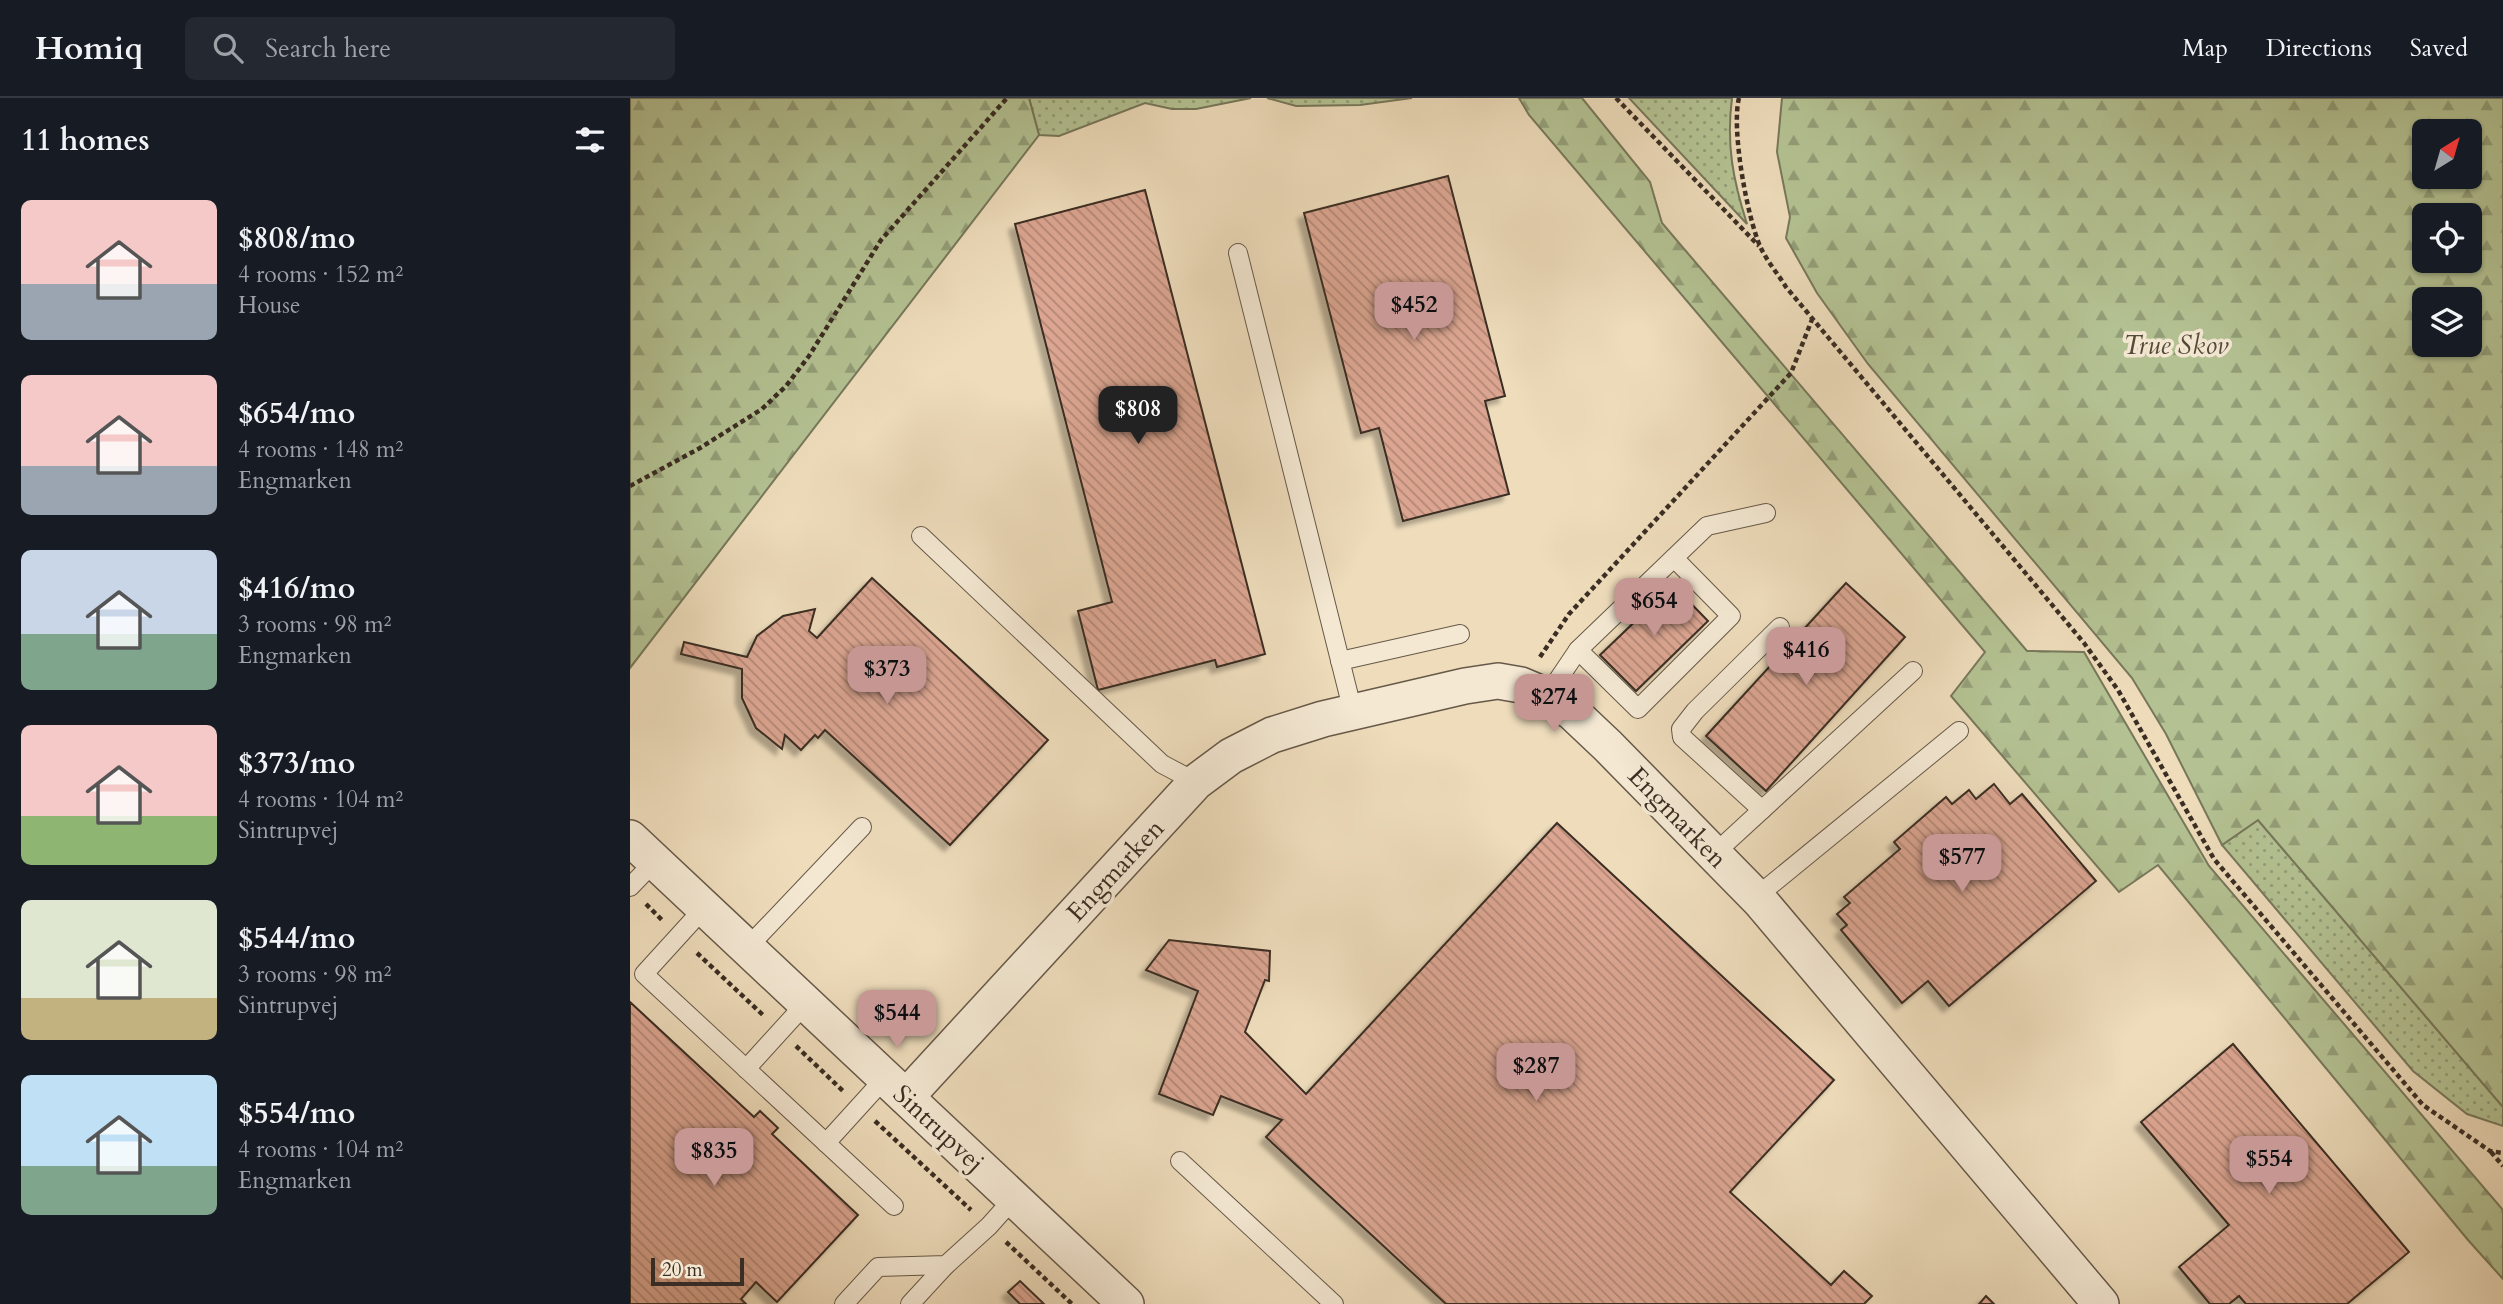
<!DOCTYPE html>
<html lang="en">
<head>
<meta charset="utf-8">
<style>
  body { margin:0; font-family:Cardo,serif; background:#242831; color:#f1f3f6; height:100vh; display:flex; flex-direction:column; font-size:26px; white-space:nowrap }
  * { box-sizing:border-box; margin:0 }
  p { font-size:23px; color:#9ea1a6 }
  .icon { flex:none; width:38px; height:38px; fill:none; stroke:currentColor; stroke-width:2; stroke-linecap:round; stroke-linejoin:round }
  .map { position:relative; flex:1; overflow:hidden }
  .details { display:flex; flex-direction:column; background:#171b24; width:630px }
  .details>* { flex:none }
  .needle { width:46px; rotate:37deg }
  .fabs { position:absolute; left:1782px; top:21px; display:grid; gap:14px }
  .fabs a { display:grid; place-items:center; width:70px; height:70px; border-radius:10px; background:#171b24; box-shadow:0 2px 5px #0004; font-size:35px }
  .scale { position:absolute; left:21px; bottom:18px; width:93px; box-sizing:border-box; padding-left:7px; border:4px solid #3a2d23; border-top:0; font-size:19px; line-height:24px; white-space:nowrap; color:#3a2d23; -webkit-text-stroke:5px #f4e8d3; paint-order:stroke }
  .price { position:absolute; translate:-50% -60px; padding:0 16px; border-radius:14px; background:#c59692; color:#111; font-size:23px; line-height:46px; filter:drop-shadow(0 2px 4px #0008) }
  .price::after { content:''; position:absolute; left:50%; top:42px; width:21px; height:16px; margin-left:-10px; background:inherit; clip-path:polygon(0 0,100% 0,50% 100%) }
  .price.on { background:#222; color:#fff }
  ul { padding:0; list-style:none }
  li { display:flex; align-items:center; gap:21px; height:175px; padding:0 21px }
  li span { display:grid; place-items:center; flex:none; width:196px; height:140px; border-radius:10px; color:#555 }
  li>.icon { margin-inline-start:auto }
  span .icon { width:84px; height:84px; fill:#fffc; stroke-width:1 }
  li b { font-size:30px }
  h2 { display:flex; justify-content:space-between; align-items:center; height:84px; padding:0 21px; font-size:30px }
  header { display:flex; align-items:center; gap:42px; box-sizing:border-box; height:98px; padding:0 35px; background:#171b24; border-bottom:2px solid #363941 }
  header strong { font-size:33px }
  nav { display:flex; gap:38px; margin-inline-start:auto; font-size:24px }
  .search { width:490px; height:63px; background:#242831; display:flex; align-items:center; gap:18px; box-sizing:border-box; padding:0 24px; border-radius:10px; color:#9ea1a6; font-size:26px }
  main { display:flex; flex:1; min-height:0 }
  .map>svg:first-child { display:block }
</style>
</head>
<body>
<header>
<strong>Homiq</strong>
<div class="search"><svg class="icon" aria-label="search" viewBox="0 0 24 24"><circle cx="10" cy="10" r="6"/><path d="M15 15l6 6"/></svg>Search here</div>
<nav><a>Map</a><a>Directions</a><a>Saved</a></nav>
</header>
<main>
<section class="details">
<h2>11 homes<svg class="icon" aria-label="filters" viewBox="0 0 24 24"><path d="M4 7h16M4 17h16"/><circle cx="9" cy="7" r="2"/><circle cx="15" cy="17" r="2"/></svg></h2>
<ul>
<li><span style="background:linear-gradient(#f6c9c9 60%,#9aa5b1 0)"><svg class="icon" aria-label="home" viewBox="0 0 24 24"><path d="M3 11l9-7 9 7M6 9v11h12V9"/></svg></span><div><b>$808/mo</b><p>4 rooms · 152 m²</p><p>House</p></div></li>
<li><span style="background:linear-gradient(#f6c9c9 65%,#9aa5b1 0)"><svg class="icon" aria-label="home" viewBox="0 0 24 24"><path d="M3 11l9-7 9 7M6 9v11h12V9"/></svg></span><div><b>$654/mo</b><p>4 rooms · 148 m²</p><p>Engmarken</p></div></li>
<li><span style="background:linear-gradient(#c9d6e8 60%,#7fa58c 0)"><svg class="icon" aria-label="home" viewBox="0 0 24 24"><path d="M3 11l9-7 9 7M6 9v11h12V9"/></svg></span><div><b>$416/mo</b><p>3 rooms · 98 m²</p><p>Engmarken</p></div></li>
<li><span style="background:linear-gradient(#f6c9c9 65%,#8fb573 0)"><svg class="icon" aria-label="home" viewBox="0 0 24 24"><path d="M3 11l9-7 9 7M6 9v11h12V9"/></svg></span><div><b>$373/mo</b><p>4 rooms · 104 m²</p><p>Sintrupvej</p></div></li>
<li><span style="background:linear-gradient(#dfe7d0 70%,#c2b280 0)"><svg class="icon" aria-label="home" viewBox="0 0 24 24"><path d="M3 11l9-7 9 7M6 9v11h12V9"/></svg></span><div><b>$544/mo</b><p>3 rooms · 98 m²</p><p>Sintrupvej</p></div></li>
<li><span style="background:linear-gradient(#bfe0f5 65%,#7fa58c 0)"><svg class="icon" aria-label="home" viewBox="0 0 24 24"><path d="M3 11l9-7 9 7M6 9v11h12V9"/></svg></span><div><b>$554/mo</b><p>4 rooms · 104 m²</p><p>Engmarken</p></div></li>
</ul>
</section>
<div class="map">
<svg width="1873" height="1206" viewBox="0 0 1873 1206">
  <defs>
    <pattern id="grass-dots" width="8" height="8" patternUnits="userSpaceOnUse" patternTransform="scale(1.75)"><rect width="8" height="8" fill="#b4c293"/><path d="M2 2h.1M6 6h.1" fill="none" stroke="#939e78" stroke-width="1.8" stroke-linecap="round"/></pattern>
    <pattern id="forest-firs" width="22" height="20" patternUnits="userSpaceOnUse" patternTransform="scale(1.75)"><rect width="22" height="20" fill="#b4c293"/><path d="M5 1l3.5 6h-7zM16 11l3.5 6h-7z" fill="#939e78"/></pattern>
    <pattern id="building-back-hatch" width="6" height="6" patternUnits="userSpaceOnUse" patternTransform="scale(1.75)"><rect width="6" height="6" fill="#dba591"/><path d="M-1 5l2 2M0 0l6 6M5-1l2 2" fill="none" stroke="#b38776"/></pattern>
    <filter id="shadow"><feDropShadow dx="-6" dy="6" stdDeviation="2" flood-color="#0004"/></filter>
  </defs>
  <rect width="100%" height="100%" fill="#eedcbb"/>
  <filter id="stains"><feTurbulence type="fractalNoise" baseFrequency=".00286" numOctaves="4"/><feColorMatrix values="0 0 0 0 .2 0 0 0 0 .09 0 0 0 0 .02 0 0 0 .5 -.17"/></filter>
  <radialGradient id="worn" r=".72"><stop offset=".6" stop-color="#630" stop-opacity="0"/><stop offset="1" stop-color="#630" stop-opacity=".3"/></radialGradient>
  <g fill="url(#grass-dots)" stroke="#77785b" stroke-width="2">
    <polygon points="399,0 621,0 566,11 542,11 515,5 429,38 409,37"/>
    <polygon points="637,0 782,0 730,7 666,8"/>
    <path d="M 999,0 L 1102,0 C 1096,46 1103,82 1117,126 Z"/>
    <polygon points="1628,722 1873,1009 1873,1028 1837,1016 1783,973 1592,747"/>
  </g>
  <g fill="url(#forest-firs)" stroke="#77785b" stroke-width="2" fill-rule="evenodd">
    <polygon points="0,0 399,0 409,37 0,570"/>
    <polygon points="889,0 952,0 1020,84 1032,125 1397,553 1454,554 1579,768 1873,1112 1873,1181 1838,1142 1528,767 1489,794 1321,598 1355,554 899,17"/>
    <path d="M 1152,0 L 1873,0 L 1873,1009 L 1628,722 L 1592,747 L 1536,636 L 1502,580 L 1238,266 L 1187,195 L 1156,140 L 1160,119 L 1147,54 ZM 1839,33 L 1839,79 L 1794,79 L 1794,33 ZM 1839,117 L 1839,163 L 1794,163 L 1794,117 ZM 1839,201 L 1839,247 L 1794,247 L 1794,201 Z"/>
  </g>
  <g fill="url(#building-back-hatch)" stroke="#3a2d23" stroke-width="2" filter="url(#shadow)">
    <polygon points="818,78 875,298 855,303 879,396 773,423 749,330 731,335 674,115"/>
    <polygon points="515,92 635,556 587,569 585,562 468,592 448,513 482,504 385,126"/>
    <polygon points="242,480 418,642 320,747 195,632 188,640 185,637 171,652 155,637 152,651 126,630 112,600 112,571 51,556 54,544 117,559 127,538 153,518 185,511 179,533 187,540"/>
    <polygon points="1216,485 1275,539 1136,693 1076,638"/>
    <polygon points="1043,487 1078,523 1006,593 970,557"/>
    <polygon points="1364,686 1380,706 1392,696 1466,783 1319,908 1298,883 1272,905 1211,832 1217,827 1207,816 1220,805 1214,799 1270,751 1264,744 1316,699 1322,706 1339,692 1346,701"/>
    <polygon points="927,725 1204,982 1100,1094 1201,1187 1214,1173 1242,1198 1234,1206 816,1206 636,1039 652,1022 591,998 583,1017 529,996 568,893 516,872 539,842 640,853 639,883 635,882 615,934 676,996"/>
    <polygon points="0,904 124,1019 130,1013 148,1030 142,1036 228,1117 147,1204 126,1184 111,1201 116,1206 0,1206"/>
    <polygon points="1603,946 1779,1154 1717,1206 1616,1206 1609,1198 1599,1206 1580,1206 1549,1169 1599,1127 1511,1024"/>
    <polygon points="390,1183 414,1206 390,1206 378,1194"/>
    <polygon points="1356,1198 1364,1206 1349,1206"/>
  </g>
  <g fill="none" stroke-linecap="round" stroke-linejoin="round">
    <defs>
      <g id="service">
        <polyline points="608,155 723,614"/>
        <polyline points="291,438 532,666 566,684"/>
        <polyline points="948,552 1008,611 1101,518 1044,460"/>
        <polyline points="710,563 830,536"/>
        <polyline points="917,598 948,552 1077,428 1136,415"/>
        <polyline points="1132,712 1052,639 1051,631 1065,613 1150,529"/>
        <polyline points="1084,756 1283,573"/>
        <polyline points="0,789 25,763"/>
        <polyline points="1126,799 1329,633"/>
        <polyline points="74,810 14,876 264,1108"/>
        <polyline points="117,850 232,729"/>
        <polyline points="116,971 176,905"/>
        <polyline points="196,1045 255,980"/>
        <polyline points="550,1063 704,1206"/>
        <polyline points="214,1206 248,1169 316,1167 359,1128 384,1100"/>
        <polyline points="280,1206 316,1167"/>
      </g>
      <g id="minor">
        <polyline points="0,740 496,1206"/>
        <polyline points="276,999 566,684 601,658 642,637 693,621 835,588 868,583 891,587 917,598 942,614 978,648 1130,803 1471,1206"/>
      </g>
    </defs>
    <use href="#service" stroke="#675949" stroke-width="20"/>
    <use href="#minor" stroke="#675949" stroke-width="38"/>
    <g stroke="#3a2d23" stroke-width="4.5" stroke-dasharray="5 3.5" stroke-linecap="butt">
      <polyline points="986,0 1129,148"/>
      <path d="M 1109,0 C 1101,31 1117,118 1130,148 C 1136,162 1148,176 1156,189 L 1454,545 L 1488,592 L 1584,761 L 1793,1007 L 1860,1053 L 1873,1055"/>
      <polyline points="0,388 70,350 132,311 156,288 179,258 251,142 377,0"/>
      <polyline points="910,559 939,516 1161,275 1183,219"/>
      <polyline points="16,806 32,822"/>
      <polyline points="67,855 134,918"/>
      <polyline points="166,948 213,993"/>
      <polyline points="245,1023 341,1112"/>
      <polyline points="1861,1054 1873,1068"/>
      <polyline points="376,1144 442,1206"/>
    </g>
    <use href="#service" stroke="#f4e8d3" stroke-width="18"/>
    <use href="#minor" stroke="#f4e8d3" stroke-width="35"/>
  </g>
  <g text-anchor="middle" stroke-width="7" stroke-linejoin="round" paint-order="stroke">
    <g font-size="26" font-style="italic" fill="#524b39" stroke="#f4e8d3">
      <text x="1546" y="256">True Skov</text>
    </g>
    <g font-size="26" fill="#3a2d23" stroke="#f4e8d3">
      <text transform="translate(1048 719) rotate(46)" y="9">Engmarken</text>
      <text transform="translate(485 772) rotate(-47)" y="9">Engmarken</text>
      <text transform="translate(309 1030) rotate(43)" y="9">Sintrupvej</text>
    </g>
  </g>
  <rect width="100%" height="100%" filter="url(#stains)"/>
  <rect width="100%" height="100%" fill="url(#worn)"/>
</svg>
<div class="fabs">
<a><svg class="needle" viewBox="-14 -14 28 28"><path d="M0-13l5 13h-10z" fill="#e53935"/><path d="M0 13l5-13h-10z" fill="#9ea1a6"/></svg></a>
<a><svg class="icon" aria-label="locate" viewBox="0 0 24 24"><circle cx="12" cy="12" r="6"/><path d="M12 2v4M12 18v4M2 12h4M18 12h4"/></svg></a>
<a><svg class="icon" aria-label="layers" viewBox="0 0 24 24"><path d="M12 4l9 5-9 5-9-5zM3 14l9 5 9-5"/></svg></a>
</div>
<div class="scale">20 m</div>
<b class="price" style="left:784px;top:244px">$452</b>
<b class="price on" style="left:508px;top:348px">$808</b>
<b class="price" style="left:1024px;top:540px">$654</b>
<b class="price" style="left:1176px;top:589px">$416</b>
<b class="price" style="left:257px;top:608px">$373</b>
<b class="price" style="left:924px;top:636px">$274</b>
<b class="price" style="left:1332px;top:796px">$577</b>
<b class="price" style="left:267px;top:952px">$544</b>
<b class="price" style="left:906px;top:1005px">$287</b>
<b class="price" style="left:84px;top:1090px">$835</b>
<b class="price" style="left:1639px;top:1098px">$554</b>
</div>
</main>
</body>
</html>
